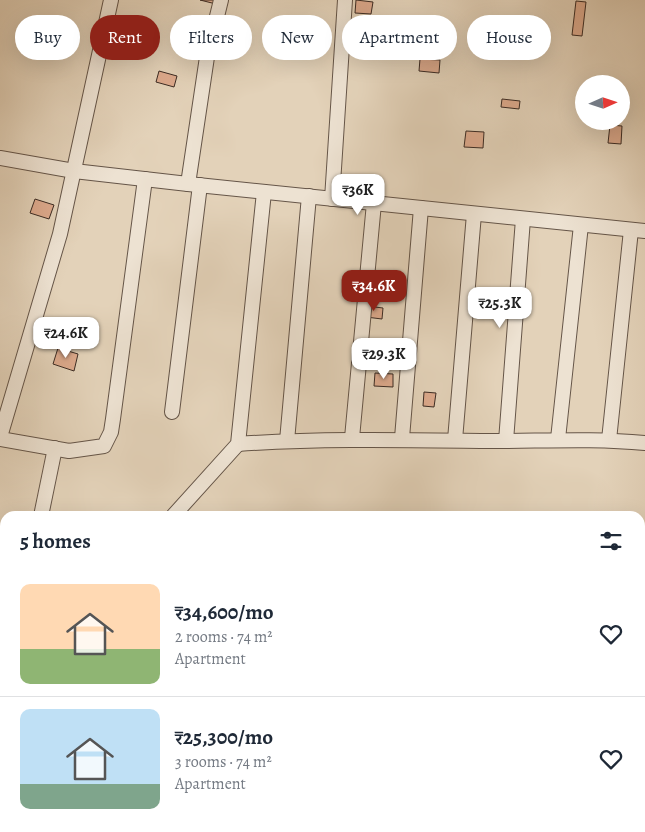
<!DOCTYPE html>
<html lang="en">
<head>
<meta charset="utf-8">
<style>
  body { margin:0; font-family:Alegreya,serif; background:#f6f6f7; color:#1f2937; height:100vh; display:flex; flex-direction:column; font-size:19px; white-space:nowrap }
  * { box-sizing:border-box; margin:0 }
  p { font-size:16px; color:#747a83 }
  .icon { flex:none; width:28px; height:28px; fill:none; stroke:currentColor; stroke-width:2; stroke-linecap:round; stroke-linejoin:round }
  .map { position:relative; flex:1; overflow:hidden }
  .panel { position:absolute; left:0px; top:511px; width:645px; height:321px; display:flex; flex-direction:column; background:#fff; border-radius:15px 15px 0 0; box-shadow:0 5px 20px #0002 }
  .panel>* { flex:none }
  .top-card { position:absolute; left:15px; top:15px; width:615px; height:45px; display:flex; gap:10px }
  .needle { width:32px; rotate:87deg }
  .tools { position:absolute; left:575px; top:75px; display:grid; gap:10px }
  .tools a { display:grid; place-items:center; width:55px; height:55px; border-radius:50%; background:#fff; box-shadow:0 5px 20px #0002; font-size:25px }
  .price { position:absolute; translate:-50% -42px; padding:0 11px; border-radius:10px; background:#fff; color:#222; font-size:16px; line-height:32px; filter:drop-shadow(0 1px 2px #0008) }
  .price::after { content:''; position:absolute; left:50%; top:30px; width:15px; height:11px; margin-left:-8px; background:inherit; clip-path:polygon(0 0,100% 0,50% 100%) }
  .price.current { background:#8f2418; color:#fff }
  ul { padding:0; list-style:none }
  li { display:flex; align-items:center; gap:15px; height:125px; padding:0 20px }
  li+li { border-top:1px solid #e0e1e3 }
  li span { display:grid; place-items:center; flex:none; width:140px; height:100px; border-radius:10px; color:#555 }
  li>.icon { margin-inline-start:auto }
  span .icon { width:60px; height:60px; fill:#fffc; stroke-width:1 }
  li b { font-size:21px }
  h2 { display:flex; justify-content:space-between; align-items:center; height:60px; padding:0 20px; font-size:21px }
  .pill { padding:0 18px; border-radius:22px; background:#fff; box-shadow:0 5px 20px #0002; font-size:18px; line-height:45px }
  .pill.current { background:#8f2418; color:#fff }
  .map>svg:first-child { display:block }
</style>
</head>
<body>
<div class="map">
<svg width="645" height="832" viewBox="0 0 645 832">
  <rect width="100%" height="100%" fill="#e3d2b9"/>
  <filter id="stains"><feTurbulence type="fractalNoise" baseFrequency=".004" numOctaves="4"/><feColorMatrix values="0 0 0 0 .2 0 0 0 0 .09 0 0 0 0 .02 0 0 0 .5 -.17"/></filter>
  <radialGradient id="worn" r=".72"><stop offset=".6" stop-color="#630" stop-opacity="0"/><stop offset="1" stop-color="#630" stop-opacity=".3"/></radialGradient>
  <g fill="#ddaa8d" stroke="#3b2b23">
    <polygon points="200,0 217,0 216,4"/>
    <polygon points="356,0 373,2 371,14 355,13"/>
    <polygon points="576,1 586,2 582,36 572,35"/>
    <polygon points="424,20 443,21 442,34 423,33"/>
    <polygon points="420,59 440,60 439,73 419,71"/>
    <polygon points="159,71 177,76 174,87 156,82"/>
    <polygon points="502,99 520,101 519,109 501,107"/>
    <polygon points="610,125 622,126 621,144 608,143"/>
    <polygon points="466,131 484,132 483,148 464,147"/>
    <polygon points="35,199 54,205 49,219 30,213"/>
    <polygon points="367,306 383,308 382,319 366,317"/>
    <polygon points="58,348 78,354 74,371 53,364"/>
    <polygon points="375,373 393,374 393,387 374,386"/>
    <polygon points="424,392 436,393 434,407 423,406"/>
  </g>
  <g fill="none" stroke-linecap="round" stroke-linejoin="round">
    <defs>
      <g id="street">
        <polyline points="0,158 74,171 188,184 645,231"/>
        <polyline points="188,184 207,57 221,0"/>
        <polyline points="332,199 345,0"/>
        <polyline points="172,412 200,185"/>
        <polyline points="0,437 60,234 111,0"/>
        <polyline points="352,438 374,203"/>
        <polyline points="402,438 421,208"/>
        <polyline points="0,439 69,451 104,446 111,432 113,419 145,179"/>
        <polyline points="558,439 581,225"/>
        <polyline points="455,440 474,214"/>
        <polyline points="609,440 631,230"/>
        <polyline points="287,441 309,196"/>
        <polyline points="506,441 523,219"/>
        <path d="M 238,444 C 323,438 407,440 493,441 C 544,441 594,438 645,443"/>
        <polyline points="41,516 55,448"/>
        <polyline points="173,516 238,444 264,192"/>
        <polyline points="0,536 5,537"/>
        <polyline points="0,605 5,606"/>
      </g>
    </defs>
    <use href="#street" stroke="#655548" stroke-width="16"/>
    <use href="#street" stroke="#ede2d2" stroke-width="14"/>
  </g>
  <rect width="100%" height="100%" filter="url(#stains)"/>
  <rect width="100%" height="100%" fill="url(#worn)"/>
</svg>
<div class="tools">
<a><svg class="needle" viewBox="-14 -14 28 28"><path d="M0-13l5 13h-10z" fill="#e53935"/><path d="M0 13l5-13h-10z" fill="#747a83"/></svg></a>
</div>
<b class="price" style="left:358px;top:216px">₹36K</b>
<b class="price current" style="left:374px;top:312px">₹34.6K</b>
<b class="price" style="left:500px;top:329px">₹25.3K</b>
<b class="price" style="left:66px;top:359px">₹24.6K</b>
<b class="price" style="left:384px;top:380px">₹29.3K</b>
<div class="top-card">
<a class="pill">Buy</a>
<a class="pill current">Rent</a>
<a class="pill">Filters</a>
<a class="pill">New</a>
<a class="pill">Apartment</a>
<a class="pill">House</a>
</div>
<section class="panel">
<h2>5 homes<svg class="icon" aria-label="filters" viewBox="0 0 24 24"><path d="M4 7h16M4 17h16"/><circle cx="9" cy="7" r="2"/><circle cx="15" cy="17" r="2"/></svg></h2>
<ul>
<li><span style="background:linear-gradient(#ffd9b3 65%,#8fb573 0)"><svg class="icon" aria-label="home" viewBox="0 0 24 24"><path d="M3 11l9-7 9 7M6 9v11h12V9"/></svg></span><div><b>₹34,600/mo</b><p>2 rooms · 74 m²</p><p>Apartment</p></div><svg class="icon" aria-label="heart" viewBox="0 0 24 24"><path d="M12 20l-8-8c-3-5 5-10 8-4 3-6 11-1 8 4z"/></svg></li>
<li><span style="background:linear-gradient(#bfe0f5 75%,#7fa58c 0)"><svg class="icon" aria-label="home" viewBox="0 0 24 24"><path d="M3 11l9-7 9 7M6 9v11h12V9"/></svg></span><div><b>₹25,300/mo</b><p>3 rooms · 74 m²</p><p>Apartment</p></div><svg class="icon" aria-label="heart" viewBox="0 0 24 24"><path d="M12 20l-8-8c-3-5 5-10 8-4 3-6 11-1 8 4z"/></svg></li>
</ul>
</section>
</div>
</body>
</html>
